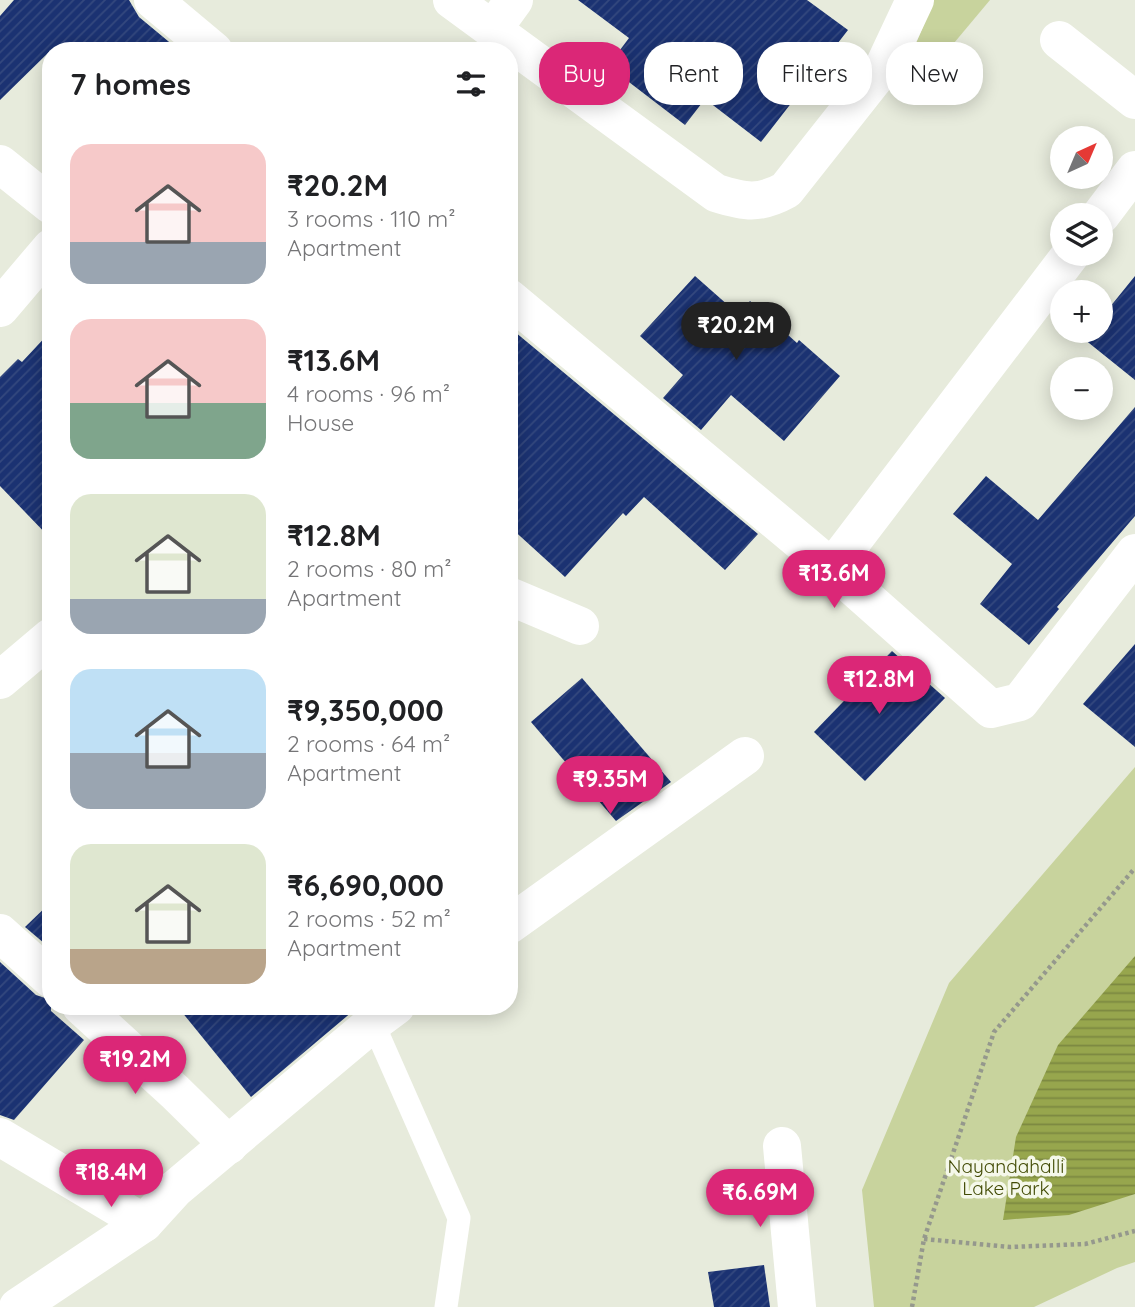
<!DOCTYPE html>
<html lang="en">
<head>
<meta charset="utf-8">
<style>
  body { margin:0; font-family:Quicksand,sans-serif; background:#f6f6f6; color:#202124; height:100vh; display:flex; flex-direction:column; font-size:26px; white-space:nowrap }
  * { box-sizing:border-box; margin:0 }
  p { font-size:23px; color:#757577 }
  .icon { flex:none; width:38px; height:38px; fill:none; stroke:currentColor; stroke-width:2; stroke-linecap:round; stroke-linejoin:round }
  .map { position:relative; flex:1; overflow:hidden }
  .details { position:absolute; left:42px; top:42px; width:476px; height:973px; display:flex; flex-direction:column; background:#fff; border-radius:28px; box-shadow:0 4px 18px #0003 }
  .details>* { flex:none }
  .banner { position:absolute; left:539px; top:42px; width:490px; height:63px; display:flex; gap:14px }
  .needle { width:46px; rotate:44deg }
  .tools { position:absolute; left:1050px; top:126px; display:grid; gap:14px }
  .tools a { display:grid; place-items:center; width:63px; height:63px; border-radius:50%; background:#fff; box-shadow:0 4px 18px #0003; font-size:35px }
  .price { position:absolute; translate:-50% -60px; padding:0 16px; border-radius:24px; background:#db2777; color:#fff; font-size:23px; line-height:46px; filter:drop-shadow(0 2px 4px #0008) }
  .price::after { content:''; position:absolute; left:50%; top:42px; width:21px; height:16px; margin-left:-10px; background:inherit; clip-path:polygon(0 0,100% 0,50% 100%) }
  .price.selected { background:#222; color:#fff }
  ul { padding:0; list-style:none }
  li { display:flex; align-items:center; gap:21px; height:175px; padding:0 28px }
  li span { display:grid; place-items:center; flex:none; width:196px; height:140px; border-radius:21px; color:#555 }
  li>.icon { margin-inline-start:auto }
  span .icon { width:84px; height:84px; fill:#fffc; stroke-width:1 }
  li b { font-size:30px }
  h2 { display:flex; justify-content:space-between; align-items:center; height:84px; padding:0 28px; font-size:30px }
  .chip { padding:0 24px; border-radius:28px; background:#fff; box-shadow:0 4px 18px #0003; font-size:24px; line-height:63px }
  .chip.selected { background:#db2777; color:#fff }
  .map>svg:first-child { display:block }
</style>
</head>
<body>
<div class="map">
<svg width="1135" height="1307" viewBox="0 0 1135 1307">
  <defs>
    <pattern id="water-rules" width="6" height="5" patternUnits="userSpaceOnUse" patternTransform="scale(1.75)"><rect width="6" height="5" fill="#97a64d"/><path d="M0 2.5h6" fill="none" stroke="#7c8841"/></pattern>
    <pattern id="building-hatch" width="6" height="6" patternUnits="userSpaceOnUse" patternTransform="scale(1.75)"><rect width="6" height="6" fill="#1b3272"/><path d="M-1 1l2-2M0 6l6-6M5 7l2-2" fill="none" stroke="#34487e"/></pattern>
  </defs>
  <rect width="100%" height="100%" fill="#e7ebdc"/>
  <g fill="#c8d39d">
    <polygon points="934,0 990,0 918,86 903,75"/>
    <polygon points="1135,767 1135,1262 1117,1268 1034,1307 874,1307 862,1190 949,983"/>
  </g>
  <polygon fill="url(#water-rules)" points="1135,956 1135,1194 1069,1215 1003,1220 1016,1137 1058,1045"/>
  <g fill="url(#building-hatch)">
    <polygon points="14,0 129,0 139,17 180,51 50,51 0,100 0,16"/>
    <polygon points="578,0 807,0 848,30 761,142 705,99 685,125 608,66 629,38"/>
    <polygon points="695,276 738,314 750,301 797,343 799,340 840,376 784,441 731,395 701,430 663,398 683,375 640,336"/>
    <polygon points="1135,276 1135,380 1084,339 1090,331 1101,331 1101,318"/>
    <polygon points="509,327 758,534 725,570 644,497 626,516 623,513 565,577 509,526"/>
    <polygon points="51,331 51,539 0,486 0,377 18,359 22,362"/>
    <polygon points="1135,407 1135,516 1057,607 1059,609 1029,645 980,604 1012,564 953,514 986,476 1038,520"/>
    <polygon points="1135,644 1135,747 1083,704"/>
    <polygon points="892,651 945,698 865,781 814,732"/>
    <polygon points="582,678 671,782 616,821 531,722"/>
    <polygon points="51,902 51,949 25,927"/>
    <polygon points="0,962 36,995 51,1000 51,1011 84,1040 14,1120 0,1115"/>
    <polygon points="177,1006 359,1006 251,1097"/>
    <polygon points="764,1265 770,1307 714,1307 708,1272"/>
  </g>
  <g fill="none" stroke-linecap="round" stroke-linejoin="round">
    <g stroke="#95988d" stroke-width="4.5" stroke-dasharray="3.5 3.5" stroke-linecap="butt">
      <polyline points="924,1239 1010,1247 1085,1244 1135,1231"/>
      <polyline points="912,1307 924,1239 994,1032 1135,868"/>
    </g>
    <polyline stroke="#fff" stroke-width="23" points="373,1023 459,1218 446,1307"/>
    <g stroke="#fff" stroke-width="38">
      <polyline points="153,0 214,51"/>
      <path d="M 452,0 L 716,193 C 745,202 759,205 786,190 L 884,66 L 915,0"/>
      <polyline points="493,29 514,0"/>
      <polyline points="1059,40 1135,100"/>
      <polyline points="0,164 51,205"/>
      <polyline points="1101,215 1135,170"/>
      <polyline points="509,298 832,568 991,709 1020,702 1135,553"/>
      <polyline points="0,308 51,248"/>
      <polyline points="832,568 1071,254"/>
      <polyline points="509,596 580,626"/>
      <polyline points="0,680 51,637"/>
      <polyline points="509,925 745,756"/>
      <polyline points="0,933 51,979"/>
      <polyline points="81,1006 175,1092 229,1145"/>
      <polyline points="0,1137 144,1223"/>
      <polyline points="782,1146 797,1307"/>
      <polyline points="18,1307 144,1223 175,1189 373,1023 396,1006"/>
    </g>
  </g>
  <g text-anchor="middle" stroke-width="7" stroke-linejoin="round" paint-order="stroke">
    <g font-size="19" fill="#424b05" stroke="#f5f8ea">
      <text x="1006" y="1173">Nayandahalli<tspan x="1006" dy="22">Lake Park</tspan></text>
    </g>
  </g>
</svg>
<div class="tools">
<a><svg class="needle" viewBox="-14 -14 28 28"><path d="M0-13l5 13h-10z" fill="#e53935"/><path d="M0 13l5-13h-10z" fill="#757577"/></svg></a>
<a><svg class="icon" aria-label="layers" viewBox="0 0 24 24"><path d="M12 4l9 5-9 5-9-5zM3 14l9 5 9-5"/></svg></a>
<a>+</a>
<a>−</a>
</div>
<b class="price selected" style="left:736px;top:362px">₹20.2M</b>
<b class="price" style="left:834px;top:610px">₹13.6M</b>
<b class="price" style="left:879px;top:716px">₹12.8M</b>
<b class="price" style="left:610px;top:816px">₹9.35M</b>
<b class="price" style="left:135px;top:1096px">₹19.2M</b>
<b class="price" style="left:111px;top:1209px">₹18.4M</b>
<b class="price" style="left:760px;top:1229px">₹6.69M</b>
<div class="banner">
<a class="chip selected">Buy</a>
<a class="chip">Rent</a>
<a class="chip">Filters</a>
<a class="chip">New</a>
</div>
<section class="details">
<h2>7 homes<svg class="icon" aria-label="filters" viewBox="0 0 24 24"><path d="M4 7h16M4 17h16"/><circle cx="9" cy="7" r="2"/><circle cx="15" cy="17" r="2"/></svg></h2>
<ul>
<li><span style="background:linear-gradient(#f6c9c9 70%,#9aa5b1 0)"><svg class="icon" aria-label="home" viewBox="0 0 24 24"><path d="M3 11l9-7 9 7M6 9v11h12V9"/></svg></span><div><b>₹20.2M</b><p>3 rooms · 110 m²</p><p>Apartment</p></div></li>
<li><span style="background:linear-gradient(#f6c9c9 60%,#7fa58c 0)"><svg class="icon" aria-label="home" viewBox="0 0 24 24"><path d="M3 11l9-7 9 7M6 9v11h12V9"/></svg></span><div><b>₹13.6M</b><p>4 rooms · 96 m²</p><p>House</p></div></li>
<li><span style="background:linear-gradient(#dfe7d0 75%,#9aa5b1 0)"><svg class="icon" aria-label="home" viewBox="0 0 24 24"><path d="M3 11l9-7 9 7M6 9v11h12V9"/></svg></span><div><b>₹12.8M</b><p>2 rooms · 80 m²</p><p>Apartment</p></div></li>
<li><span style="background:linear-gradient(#bfe0f5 60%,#9aa5b1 0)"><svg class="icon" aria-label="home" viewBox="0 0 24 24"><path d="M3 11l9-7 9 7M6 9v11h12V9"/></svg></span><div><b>₹9,350,000</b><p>2 rooms · 64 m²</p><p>Apartment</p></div></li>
<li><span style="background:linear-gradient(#dfe7d0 75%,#b9a48a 0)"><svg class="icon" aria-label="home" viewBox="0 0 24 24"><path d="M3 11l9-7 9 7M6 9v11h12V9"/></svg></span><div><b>₹6,690,000</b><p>2 rooms · 52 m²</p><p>Apartment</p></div></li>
</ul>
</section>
</div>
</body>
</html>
